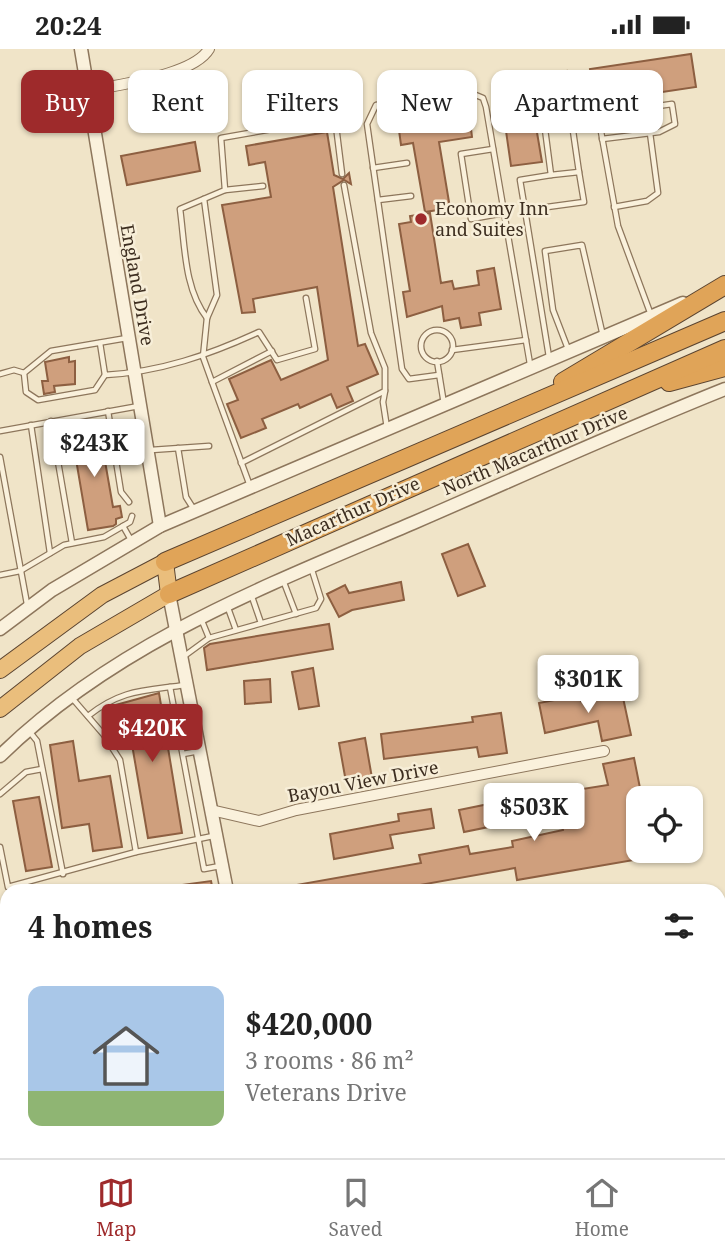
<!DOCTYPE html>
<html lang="en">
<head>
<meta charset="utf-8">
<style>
  body { margin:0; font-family:"Noto Serif",serif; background:#f6f6f6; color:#222; height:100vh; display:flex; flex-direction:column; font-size:26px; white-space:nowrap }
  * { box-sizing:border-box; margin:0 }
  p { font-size:23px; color:#767676 }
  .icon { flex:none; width:38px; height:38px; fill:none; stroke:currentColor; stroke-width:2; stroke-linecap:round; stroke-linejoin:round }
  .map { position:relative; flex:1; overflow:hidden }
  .drawer { position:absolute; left:0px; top:835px; width:726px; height:275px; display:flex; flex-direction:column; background:#fff; border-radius:21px 21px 0 0; box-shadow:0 2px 5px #0004 }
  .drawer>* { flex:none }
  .top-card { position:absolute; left:21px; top:21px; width:684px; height:63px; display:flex; gap:14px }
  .buttons { position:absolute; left:626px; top:737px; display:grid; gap:14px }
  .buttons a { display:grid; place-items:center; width:77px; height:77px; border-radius:14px; background:#fff; box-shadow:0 2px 5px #0004; font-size:35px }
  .price { position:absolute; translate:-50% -60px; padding:0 16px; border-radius:7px; background:#fff; color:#222; font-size:23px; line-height:46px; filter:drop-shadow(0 2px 4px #0008) }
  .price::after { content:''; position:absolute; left:50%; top:42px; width:21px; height:16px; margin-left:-10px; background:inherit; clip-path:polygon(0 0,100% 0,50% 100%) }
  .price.active { background:#9e2a2b; color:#fff }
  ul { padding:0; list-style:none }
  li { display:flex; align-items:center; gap:21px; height:175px; padding:0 28px }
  li span { display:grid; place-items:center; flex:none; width:196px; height:140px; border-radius:14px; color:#555 }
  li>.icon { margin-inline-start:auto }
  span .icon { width:84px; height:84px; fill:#fffc; stroke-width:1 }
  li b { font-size:30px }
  h2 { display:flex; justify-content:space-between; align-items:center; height:84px; padding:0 28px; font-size:30px }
  .pill { padding:0 24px; border-radius:14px; background:#fff; box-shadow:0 2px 5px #0004; font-size:24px; line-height:63px }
  .pill.active { background:#9e2a2b; color:#fff }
  .status { display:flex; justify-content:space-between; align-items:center; height:49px; padding:0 35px; background:#fff; direction:ltr }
  .status svg { height:19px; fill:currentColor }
  .tab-bar { display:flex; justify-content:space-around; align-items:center; height:98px; border-top:2px solid #e0e0e0; background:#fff; font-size:19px; color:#767676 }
  .tab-bar a { display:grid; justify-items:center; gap:4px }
  .tab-bar .active { color:#9e2a2b }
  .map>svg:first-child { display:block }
</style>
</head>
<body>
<div class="status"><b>20:24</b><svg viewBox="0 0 49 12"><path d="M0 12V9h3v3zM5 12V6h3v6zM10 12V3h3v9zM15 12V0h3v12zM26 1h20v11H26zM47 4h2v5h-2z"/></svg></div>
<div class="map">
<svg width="725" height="1109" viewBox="0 0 725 1109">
  <rect width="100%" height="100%" fill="#f0e4c8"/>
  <g fill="#cf9f7d" stroke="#8d5f41" stroke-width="2">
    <polygon points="691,5 696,38 595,53 590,20"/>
    <polygon points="567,22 573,46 532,54 542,113 511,117 499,33"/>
    <polygon points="469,63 472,88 439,93 450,159 425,163 413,94 401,96 398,74"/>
    <polygon points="327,83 334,126 343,130 349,124 351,135 344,131 333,138 358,297 365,295 378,325 347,338 353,352 337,359 331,345 300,359 298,355 262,370 266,379 241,389 227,355 238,351 229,330 271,311 281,331 328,311 317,238 253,250 255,263 242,264 222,156 271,148 265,113 249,116 246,97"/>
    <polygon points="195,93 200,122 127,136 121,107"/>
    <polygon points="430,164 441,234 452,232 454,240 479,236 477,222 494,219 501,260 479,264 481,276 461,279 459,269 444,272 442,257 407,268 403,243 410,242 399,175 411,173 410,167"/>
    <polygon points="69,308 69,313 75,312 75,335 54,337 55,343 44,345 42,332 48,332 45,313"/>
    <polygon points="99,378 113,458 120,457 122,468 116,470 116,475 113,477 88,481 71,381"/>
    <polygon points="468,495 485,537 458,547 442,505"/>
    <polygon points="401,533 404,551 352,561 339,568 327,545 345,536 349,544"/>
    <polygon points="329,575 333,600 207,621 204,599 210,595"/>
    <polygon points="313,619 319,657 299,660 292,623"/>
    <polygon points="270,630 271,653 245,655 244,632"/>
    <polygon points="159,644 182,784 148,789 128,672 115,674 112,657"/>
    <polygon points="622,644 631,686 602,692 598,672 545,684 539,654 580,646 581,652"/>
    <polygon points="501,664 507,704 479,708 477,698 384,710 381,685 473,673 472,668"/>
    <polygon points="365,689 372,729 346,733 339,694"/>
    <polygon points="73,692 79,732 110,727 122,798 93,802 89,775 62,779 50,696"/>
    <polygon points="634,709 642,749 639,749 639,802 663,802 663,806 517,831 515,819 414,837 414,842 358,842 358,839 285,842 285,838 421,814 419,806 468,797 470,805 513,798 512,792 563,781 557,744 608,736 603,715"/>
    <polygon points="39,748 52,818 26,822 13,752"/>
    <polygon points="513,750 518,772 464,783 459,761"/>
    <polygon points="431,760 434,779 390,786 393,799 334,810 330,785 399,772 398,765"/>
    <polygon points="211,832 213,842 175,842 174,837"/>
  </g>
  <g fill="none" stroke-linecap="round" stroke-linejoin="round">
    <defs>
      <g id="service">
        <polyline points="637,60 598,66 618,177 651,266"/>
        <polyline points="572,75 579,123 551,126 543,65 570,62 572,75 598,66"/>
        <polyline points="602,90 659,83 675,75 672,55 651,58"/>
        <polyline points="493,100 461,105 471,170 504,164"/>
        <polyline points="373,119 407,114"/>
        <polyline points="551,126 520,131 525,161 584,153 579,123"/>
        <polyline points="225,141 263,137"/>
        <polyline points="204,150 217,246 207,269"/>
        <polyline points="378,151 411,147"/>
        <polyline points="614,158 647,152 658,144 650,84"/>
        <polyline points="525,161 549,308"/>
        <circle cx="437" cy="297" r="16"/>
        <path d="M 100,294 L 105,326 C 160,323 209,306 259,283 L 277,311 L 315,300 L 306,249"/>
        <polyline points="568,300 553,261 545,202 582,196 603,287"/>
        <polyline points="452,301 526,291"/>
        <path d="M 272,302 L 212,333 L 203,308 L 207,269 C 184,240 185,196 180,160 L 225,141 L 221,89 L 335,69 L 342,125"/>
        <polyline points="437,312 444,355"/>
        <polyline points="0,325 14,321 24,324"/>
        <polyline points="105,326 95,341 38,351 26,343 24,324 51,302 127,289"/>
        <polyline points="439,326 409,330 402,320 367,75 376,56 466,42 483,49 486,58 530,315"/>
        <polyline points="212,333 250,437"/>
        <polyline points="385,342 383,353 387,379"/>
        <polyline points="108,362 121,443 129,453"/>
        <polyline points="51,372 72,494"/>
        <polyline points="31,376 50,504"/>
        <polyline points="0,382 139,357"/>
        <polyline points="178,399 186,448 193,459"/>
        <polyline points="151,401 209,397"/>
        <polyline points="0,408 27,555"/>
        <polyline points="241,414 385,342 385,319 371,284 344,136"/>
        <polyline points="123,477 131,491"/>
        <polyline points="0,526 20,522 64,496 104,488 130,473 132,467"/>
        <polyline points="283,531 296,565"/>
        <polyline points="251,545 261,574"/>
        <polyline points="228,559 236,581"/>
        <polyline points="202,572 209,589"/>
        <polyline points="183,608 209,589 316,559 321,550 311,518"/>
        <polyline points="170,638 204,820 220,817"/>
        <polyline points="72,649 104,686 120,711 136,803"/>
        <path d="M 88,667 C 122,640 144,642 185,636"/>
        <polyline points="29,682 37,692 63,825"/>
        <polyline points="183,705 199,702"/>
        <polyline points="0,745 26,723 42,720"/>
        <polyline points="0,798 8,838 136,803 213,787"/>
      </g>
      <g id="minor">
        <path d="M 89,42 C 118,35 193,27 209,0"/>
        <polyline points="211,761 259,772 296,761 604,702"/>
        <polyline points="657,1109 657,1102"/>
      </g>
      <g id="tertiary">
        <polyline points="81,0 160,477"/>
        <polyline points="169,545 227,842"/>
        <polyline points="0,580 52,541 160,477 683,254"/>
        <path d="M 0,707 C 115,594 268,536 413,474 C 517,429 620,382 725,340"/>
      </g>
      <g id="secondary">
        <polyline points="719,1099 725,1101"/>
        <polyline points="295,1102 300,1109"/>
        <polyline points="280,1109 282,1102"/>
        <polyline points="492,1109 547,1102"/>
      </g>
      <polyline id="trunk" points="0,621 102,546 165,513 169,545 80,597 0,660"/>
      <g id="motorway">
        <polyline points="563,333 725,236"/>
        <polyline points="669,333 725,318"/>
        <polyline points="165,513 725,272"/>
        <polyline points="169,545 725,300"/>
      </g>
    </defs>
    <use href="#service" stroke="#8d765c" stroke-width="7"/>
    <use href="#minor" stroke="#8d765c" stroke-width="12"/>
    <use href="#tertiary" stroke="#8d765c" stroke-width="15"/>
    <use href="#secondary" stroke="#6f573f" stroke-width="17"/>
    <use href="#trunk" stroke="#5b4430" stroke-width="18"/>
    <use href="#motorway" stroke="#5b4430" stroke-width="20"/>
    <use href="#service" stroke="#faf1dc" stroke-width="4.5"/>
    <use href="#minor" stroke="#faf1dc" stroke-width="10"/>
    <use href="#tertiary" stroke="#faf1dc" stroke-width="12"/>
    <use href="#secondary" stroke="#faf1dc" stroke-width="14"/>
    <use href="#trunk" stroke="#eabe7c" stroke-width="16"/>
    <use href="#motorway" stroke="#e0a458" stroke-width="18"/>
  </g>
  <circle fill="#9e2a2b" stroke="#f7eed8" stroke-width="2.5" cx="421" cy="170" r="7"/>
  <g text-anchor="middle" stroke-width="5" stroke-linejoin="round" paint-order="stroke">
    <g font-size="18" fill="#3d2e20" stroke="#f7eed8" text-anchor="start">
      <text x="435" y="166">Economy Inn<tspan x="435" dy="21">and Suites</tspan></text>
    </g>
    <g font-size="18" fill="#3d2e20" stroke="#f7eed8">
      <text transform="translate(137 236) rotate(80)" y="6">England Drive</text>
      <text transform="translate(535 402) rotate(-23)" y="6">North Macarthur Drive</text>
      <text transform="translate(353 463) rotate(-24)" y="6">Macarthur Drive</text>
      <text transform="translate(363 733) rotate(-11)" y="6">Bayou View Drive</text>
    </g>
  </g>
</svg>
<div class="buttons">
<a><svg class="icon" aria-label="locate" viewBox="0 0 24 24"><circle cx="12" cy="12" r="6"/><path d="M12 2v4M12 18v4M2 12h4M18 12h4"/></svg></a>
</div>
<b class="price" style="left:94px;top:430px">$243K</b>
<b class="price" style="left:588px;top:666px">$301K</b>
<b class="price active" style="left:152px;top:715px">$420K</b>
<b class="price" style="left:534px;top:794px">$503K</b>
<div class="top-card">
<a class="pill active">Buy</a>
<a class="pill">Rent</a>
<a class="pill">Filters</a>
<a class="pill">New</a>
<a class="pill">Apartment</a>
</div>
<section class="drawer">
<h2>4 homes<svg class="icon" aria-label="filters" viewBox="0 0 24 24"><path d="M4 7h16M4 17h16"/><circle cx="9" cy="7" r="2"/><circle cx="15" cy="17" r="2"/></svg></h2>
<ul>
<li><span style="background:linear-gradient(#a9c7e8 75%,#8fb573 0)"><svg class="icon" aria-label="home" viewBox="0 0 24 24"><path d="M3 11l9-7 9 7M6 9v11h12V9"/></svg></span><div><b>$420,000</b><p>3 rooms · 86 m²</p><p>Veterans Drive</p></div></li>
</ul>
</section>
</div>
<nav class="tab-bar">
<a class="active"><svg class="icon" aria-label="map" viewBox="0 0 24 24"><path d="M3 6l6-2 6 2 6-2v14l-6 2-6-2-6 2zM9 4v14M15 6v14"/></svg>Map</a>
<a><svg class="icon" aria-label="saved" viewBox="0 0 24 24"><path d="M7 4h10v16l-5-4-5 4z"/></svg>Saved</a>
<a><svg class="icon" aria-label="home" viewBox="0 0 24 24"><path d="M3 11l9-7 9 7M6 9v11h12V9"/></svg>Home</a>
</nav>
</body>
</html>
